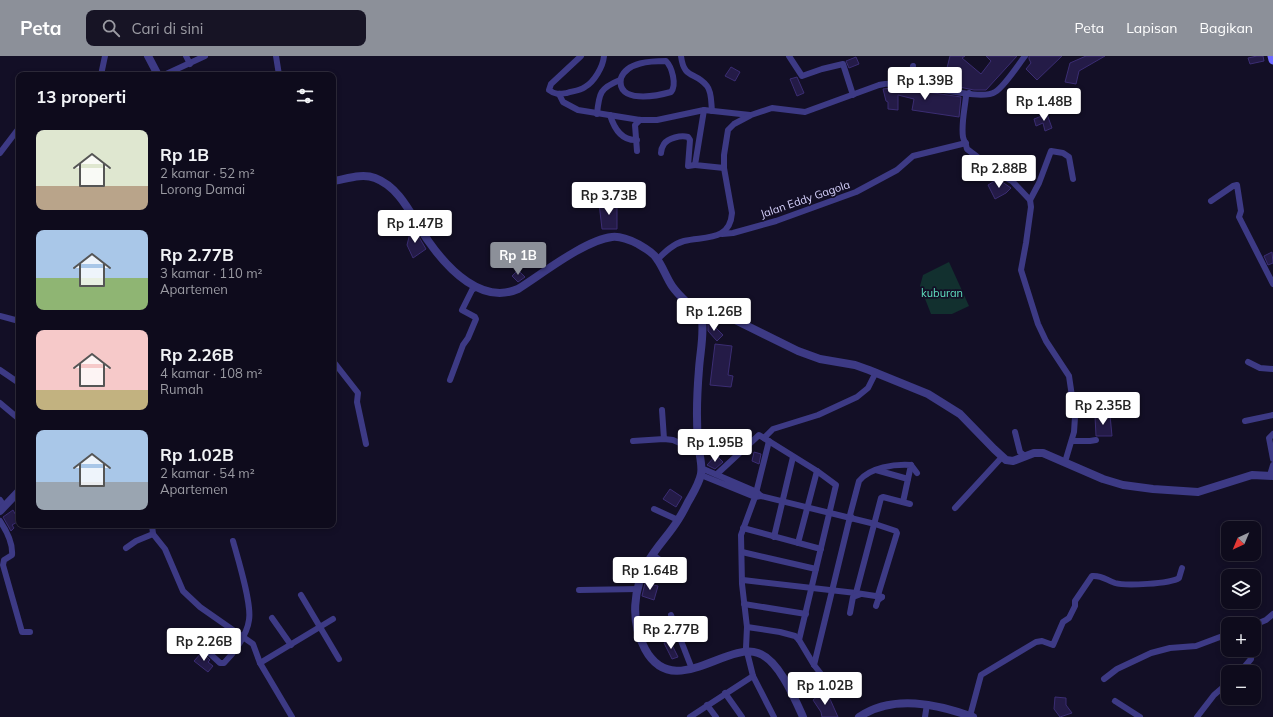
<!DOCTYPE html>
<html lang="id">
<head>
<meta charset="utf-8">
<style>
  body { margin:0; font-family:Mulish,sans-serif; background:#171425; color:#f1f3f6; height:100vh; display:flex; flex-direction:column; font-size:15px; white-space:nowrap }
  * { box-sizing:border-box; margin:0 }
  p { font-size:13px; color:#9b9ba3 }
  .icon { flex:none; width:22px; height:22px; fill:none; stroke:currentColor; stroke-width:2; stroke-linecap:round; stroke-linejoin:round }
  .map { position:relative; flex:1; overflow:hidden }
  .details { position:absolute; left:16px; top:16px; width:320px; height:456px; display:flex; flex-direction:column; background:#0e0b1c; border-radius:8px; box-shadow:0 2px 6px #0003,0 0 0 1px #2e2b3b }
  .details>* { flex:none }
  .needle { width:26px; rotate:224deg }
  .tools { position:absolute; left:1221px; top:465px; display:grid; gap:8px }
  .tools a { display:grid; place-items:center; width:40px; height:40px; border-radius:8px; background:#0e0b1c; box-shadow:0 2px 6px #0003,0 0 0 1px #2e2b3b; font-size:20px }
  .price { position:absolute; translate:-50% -34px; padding:0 9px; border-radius:4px; background:#fff; color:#222; font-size:13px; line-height:26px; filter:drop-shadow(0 1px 2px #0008) }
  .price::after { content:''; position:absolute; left:50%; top:24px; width:12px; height:9px; margin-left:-6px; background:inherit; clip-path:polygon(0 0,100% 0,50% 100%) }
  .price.current { background:#8c9099; color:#fff }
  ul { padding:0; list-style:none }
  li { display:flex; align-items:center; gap:12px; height:100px; padding:0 20px }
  li span { display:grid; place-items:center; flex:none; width:112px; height:80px; border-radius:8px; color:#555 }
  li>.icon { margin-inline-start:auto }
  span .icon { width:48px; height:48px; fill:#fffc; stroke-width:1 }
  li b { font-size:17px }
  h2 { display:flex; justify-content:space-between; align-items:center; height:48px; padding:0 20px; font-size:17px }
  header { display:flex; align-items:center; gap:24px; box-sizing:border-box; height:56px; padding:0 20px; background:#8c9099; color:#fff }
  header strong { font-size:19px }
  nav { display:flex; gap:22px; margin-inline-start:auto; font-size:14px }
  .search { width:280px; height:36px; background:#171425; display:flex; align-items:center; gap:10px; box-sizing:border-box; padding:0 14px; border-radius:8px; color:#9b9ba3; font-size:15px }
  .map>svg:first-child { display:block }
</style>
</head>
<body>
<header>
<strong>Peta</strong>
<div class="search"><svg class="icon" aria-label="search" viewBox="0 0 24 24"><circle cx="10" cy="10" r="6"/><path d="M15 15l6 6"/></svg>Cari di sini</div>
<nav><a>Peta</a><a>Lapisan</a><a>Bagikan</a></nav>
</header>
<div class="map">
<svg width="1273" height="661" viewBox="0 0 1273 661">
  <rect width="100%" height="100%" fill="#130f26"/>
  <polygon fill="#12302f" points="949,206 969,250 952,258 931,258 920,230 923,219"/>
  <g fill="#241b47" stroke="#3b2d73">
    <polygon points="950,0 965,0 962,2 981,18 991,5 986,0 1017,0 986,34 974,34 954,30 955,17 947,12"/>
    <polygon points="1029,0 1062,0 1037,24 1026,13 1031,7 1029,3"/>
    <polygon points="1086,0 1105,0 1079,15 1076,28 1065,26 1070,7"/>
    <polygon points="1257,0 1263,0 1264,5 1250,8 1248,2"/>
    <polygon points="856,1 859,8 849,12 846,5"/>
    <polygon points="731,11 740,16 735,25 725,20"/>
    <polygon points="797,21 804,37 797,40 790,23"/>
    <polygon points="892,32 907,33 961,41 959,61 912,54 914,43 898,39 898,54 888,53 888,46 886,45 883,33"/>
    <polygon points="1047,58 1052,72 1045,75 1043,67 1036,70 1034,63"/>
    <polygon points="998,123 1011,132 1006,137 995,143 988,129"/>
    <polygon points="599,147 617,147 617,173 602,173"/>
    <polygon points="412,169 426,193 413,202 407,189"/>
    <polygon points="1272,196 1273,207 1268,209 1264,200"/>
    <polygon points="518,214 525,221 518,226 512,220"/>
    <polygon points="710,266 723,279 717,285 708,275 708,268"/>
    <polygon points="715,288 732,290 728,319 733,320 731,331 710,329"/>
    <polygon points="1110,359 1112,380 1096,380 1095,360"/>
    <polygon points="754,396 761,398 759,408 752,405"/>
    <polygon points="716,399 723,406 715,413 707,409"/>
    <polygon points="670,433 682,441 676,451 663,443"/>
    <polygon points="13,454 19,465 12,469 14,472 11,475 3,461"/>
    <polygon points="645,527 658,530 654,544 642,540"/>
    <polygon points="670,585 678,601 672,603 664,587"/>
    <polygon points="202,596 210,604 208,606 213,610 208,616 194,605"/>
    <polygon points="824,635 830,643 838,661 822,661 821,656 813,644"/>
    <polygon points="1055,641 1066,642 1066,649 1072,657 1060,661 1054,653"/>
  </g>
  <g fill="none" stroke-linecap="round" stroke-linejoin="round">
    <g stroke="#3d3a85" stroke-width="6">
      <polyline points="186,0 190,8"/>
      <polyline points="276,0 279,19"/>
      <path d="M 581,0 L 551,28 L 549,34 C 555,39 560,38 567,37 C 573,35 579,35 585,31 C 594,26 603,11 604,0"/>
      <path d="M 681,0 C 684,24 695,15 707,30 C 712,36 711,47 712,55"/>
      <polyline points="789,0 802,20 822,13 843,8 853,39"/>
      <path d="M 666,5 C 672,11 677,29 671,36 C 657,40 616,48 621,22 C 627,6 651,5 666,5 Z"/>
      <polyline points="101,19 105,0"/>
      <polyline points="164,19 205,0"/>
      <polyline points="909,27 911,25 913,10"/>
      <path d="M 969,37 L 966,40 C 965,52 961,68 963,81 C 964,85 966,88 967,93 L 1001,119 L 1012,125 L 1030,144 L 1031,151 L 1026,187 L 1021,214 L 1038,268 L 1046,285 L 1069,320 L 1075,361 L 1074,376 L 1065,406"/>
      <polyline points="559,38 563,46 578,54 640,64 657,64 704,54 750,59"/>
      <polyline points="704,54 695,109 724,112"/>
      <path d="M 597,58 C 599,37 600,32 620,24"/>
      <path d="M 610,59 C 614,72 622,85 637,84"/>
      <polyline points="637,95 635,69 640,64"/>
      <polyline points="0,97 19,72"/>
      <path d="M 661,97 C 661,94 662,91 664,88 C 668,82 681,79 688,81 L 690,84 L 688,110 L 695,109"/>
      <polyline points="1030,144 1039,127 1051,95 1063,97 1069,101 1073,123"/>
      <polyline points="1211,145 1233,130 1237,129 1241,155 1239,161 1273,228"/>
      <polyline points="722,178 733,177 776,165 856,136 897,114 913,100 966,87"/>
      <path d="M 658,203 C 665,196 673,188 684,185 C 704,180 730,186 732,157 L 724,112 L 724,99 L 728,74 L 734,68 L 751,59 L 772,52 L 805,56 L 879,29 C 908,21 978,47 995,36 C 1004,31 1018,9 1025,0"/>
      <polyline points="0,260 19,265"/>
      <polyline points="333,305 358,337 357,346 366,388"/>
      <polyline points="1248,306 1260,312 1273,313"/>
      <polyline points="0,314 19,327"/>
      <polyline points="450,324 463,289 468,282 476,263 475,261 462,254 472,234 477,231"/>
      <polyline points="0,347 19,363"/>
      <polyline points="662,354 664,383"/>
      <polyline points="1245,365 1273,359"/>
      <polyline points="1015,376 1020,396 1025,400"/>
      <polyline points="1273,378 1269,382 1273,403"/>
      <polyline points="764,382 773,373 818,359 857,341 868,332 876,316"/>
      <polyline points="633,385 664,383 673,384 698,395"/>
      <polyline points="769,385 755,441 741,479 742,528 747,571 746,592 753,620 774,661"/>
      <polyline points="1072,385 1090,385 1096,384"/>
      <polyline points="911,409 917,417"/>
      <polyline points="876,414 908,423 903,446"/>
      <polyline points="717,418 759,379 817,415 836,429 799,584"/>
      <polyline points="701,419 755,441 761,440 757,436 701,412"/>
      <polyline points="1270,419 1273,409"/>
      <polyline points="761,440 875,468 896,475 897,477 878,539 882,541 878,544 876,550"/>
      <polyline points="0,444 4,450"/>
      <polyline points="955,452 1002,401"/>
      <polyline points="654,453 678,464"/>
      <path d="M 0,465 C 6,474 13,488 12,499 L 4,504 L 3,509 L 22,576 L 30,576"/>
      <polyline points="152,469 153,478 165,493 183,535 200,551 253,588 260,607 292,661"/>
      <polyline points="743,472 821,493"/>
      <polyline points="774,481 793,401"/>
      <polyline points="798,487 817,415"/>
      <polyline points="126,492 136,485 153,478"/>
      <polyline points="742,496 816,513"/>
      <polyline points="653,499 679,518"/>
      <polyline points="743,524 856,537 882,541"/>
      <polyline points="579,534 638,533"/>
      <polyline points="856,537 881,442 883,441 910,448"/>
      <polyline points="301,539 339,603"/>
      <polyline points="744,548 806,558"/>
      <polyline points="850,557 853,541 861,538"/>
      <polyline points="671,559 692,613"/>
      <polyline points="272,562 291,589"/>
      <polyline points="1254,569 1266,564 1273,558"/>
      <polyline points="747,571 780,576 795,580 799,584 814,609 829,628"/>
      <path d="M 206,594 L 220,607 L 224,607 C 234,597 247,579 249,564 C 252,548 238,503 233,485"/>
      <polyline points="260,607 333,563"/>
      <path d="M 814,609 L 849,465 L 852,462 L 850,459 L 859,425 C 870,411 895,408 911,409 L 908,423"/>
      <polyline points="1240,616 1251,603"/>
      <polyline points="1104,623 1117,613 1151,597 1170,592 1196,590 1228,578"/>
      <polyline points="725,637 742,661"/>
      <polyline points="1115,645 1140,661"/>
      <polyline points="707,649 716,661"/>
      <path d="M 970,660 L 981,619 L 1036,586 L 1042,585 L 1053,589 L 1063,566 L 1069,562 L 1075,550 L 1075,545 L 1092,520 C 1102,519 1106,524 1115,527 C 1125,530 1170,528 1179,522 L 1182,512"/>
      <polyline points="690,661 753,620"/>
      <polyline points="925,661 927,648"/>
      <polyline points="1197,661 1214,639 1228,627"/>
    </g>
    <g stroke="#3d3a85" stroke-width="8">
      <polyline points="148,0 158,19"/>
      <path d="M 333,125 C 346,123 362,117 375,122 C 402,132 413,164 429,186 C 448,213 482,249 518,233 C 542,218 585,184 612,181 C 620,180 630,184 638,188 C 645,192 653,196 657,203 C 663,211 666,221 672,230 C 681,243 694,251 702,264 C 704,280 700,297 699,313 C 697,337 696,361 698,385 C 698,395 703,408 701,418 C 699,428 693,437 688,446 C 685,452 682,458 678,464 C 669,479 656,491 648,506 C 633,533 630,565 645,593 C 673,645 725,586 758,597 C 779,604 795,643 803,661"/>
      <polyline points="697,256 713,255 723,258 798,295 820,303 855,309 869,314 928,338 960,358 994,393 1006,404 1013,405 1034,397 1043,397 1103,423 1123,429 1153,433 1198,436 1252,419 1273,420"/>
      <polyline points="0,455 19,435"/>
      <path d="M 859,661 C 893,638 937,648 973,661"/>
    </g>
    <polyline stroke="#6f6bff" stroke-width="9" points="1272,0 1273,4"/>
  </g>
  <g text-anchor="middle" stroke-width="3.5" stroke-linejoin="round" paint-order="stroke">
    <g font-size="11" fill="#d9d4ff" stroke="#130f26">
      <text transform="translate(805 143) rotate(-19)" y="4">Jalan Eddy Gagola</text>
    </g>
    <g font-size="11" fill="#5fe0c0" stroke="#130f26">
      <text x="942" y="241">kuburan</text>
    </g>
  </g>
</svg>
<div class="tools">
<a><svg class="needle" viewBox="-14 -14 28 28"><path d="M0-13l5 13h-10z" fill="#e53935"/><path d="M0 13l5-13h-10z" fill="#9b9ba3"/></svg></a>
<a><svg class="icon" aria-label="layers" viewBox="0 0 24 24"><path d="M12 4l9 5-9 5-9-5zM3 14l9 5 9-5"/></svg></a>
<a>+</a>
<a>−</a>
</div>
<b class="price" style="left:925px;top:45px">Rp 1.39B</b>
<b class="price" style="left:1044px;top:66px">Rp 1.48B</b>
<b class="price" style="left:999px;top:133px">Rp 2.88B</b>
<b class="price" style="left:609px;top:160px">Rp 3.73B</b>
<b class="price" style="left:415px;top:188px">Rp 1.47B</b>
<b class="price current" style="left:518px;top:220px">Rp 1B</b>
<b class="price" style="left:714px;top:276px">Rp 1.26B</b>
<b class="price" style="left:1103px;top:370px">Rp 2.35B</b>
<b class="price" style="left:715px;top:407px">Rp 1.95B</b>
<b class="price" style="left:650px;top:535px">Rp 1.64B</b>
<b class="price" style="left:671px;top:594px">Rp 2.77B</b>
<b class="price" style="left:204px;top:606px">Rp 2.26B</b>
<b class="price" style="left:825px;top:650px">Rp 1.02B</b>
<section class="details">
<h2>13 properti<svg class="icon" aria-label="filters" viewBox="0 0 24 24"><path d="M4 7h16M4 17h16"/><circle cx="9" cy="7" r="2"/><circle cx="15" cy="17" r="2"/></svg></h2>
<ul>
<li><span style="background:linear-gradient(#dfe7d0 70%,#b9a48a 0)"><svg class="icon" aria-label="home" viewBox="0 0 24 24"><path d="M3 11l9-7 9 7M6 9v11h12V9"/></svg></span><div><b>Rp 1B</b><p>2 kamar · 52 m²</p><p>Lorong Damai</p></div></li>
<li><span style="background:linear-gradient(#a9c7e8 60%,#8fb573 0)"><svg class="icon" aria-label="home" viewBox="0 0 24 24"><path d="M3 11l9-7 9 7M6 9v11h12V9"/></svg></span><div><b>Rp 2.77B</b><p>3 kamar · 110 m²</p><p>Apartemen</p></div></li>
<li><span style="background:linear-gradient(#f6c9c9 75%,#c2b280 0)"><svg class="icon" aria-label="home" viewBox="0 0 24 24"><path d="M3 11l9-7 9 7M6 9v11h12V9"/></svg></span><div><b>Rp 2.26B</b><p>4 kamar · 108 m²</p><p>Rumah</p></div></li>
<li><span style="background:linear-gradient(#a9c7e8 65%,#9aa5b1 0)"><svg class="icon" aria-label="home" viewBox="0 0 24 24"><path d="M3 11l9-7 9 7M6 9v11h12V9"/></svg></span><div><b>Rp 1.02B</b><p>2 kamar · 54 m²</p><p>Apartemen</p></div></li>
</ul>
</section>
</div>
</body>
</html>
